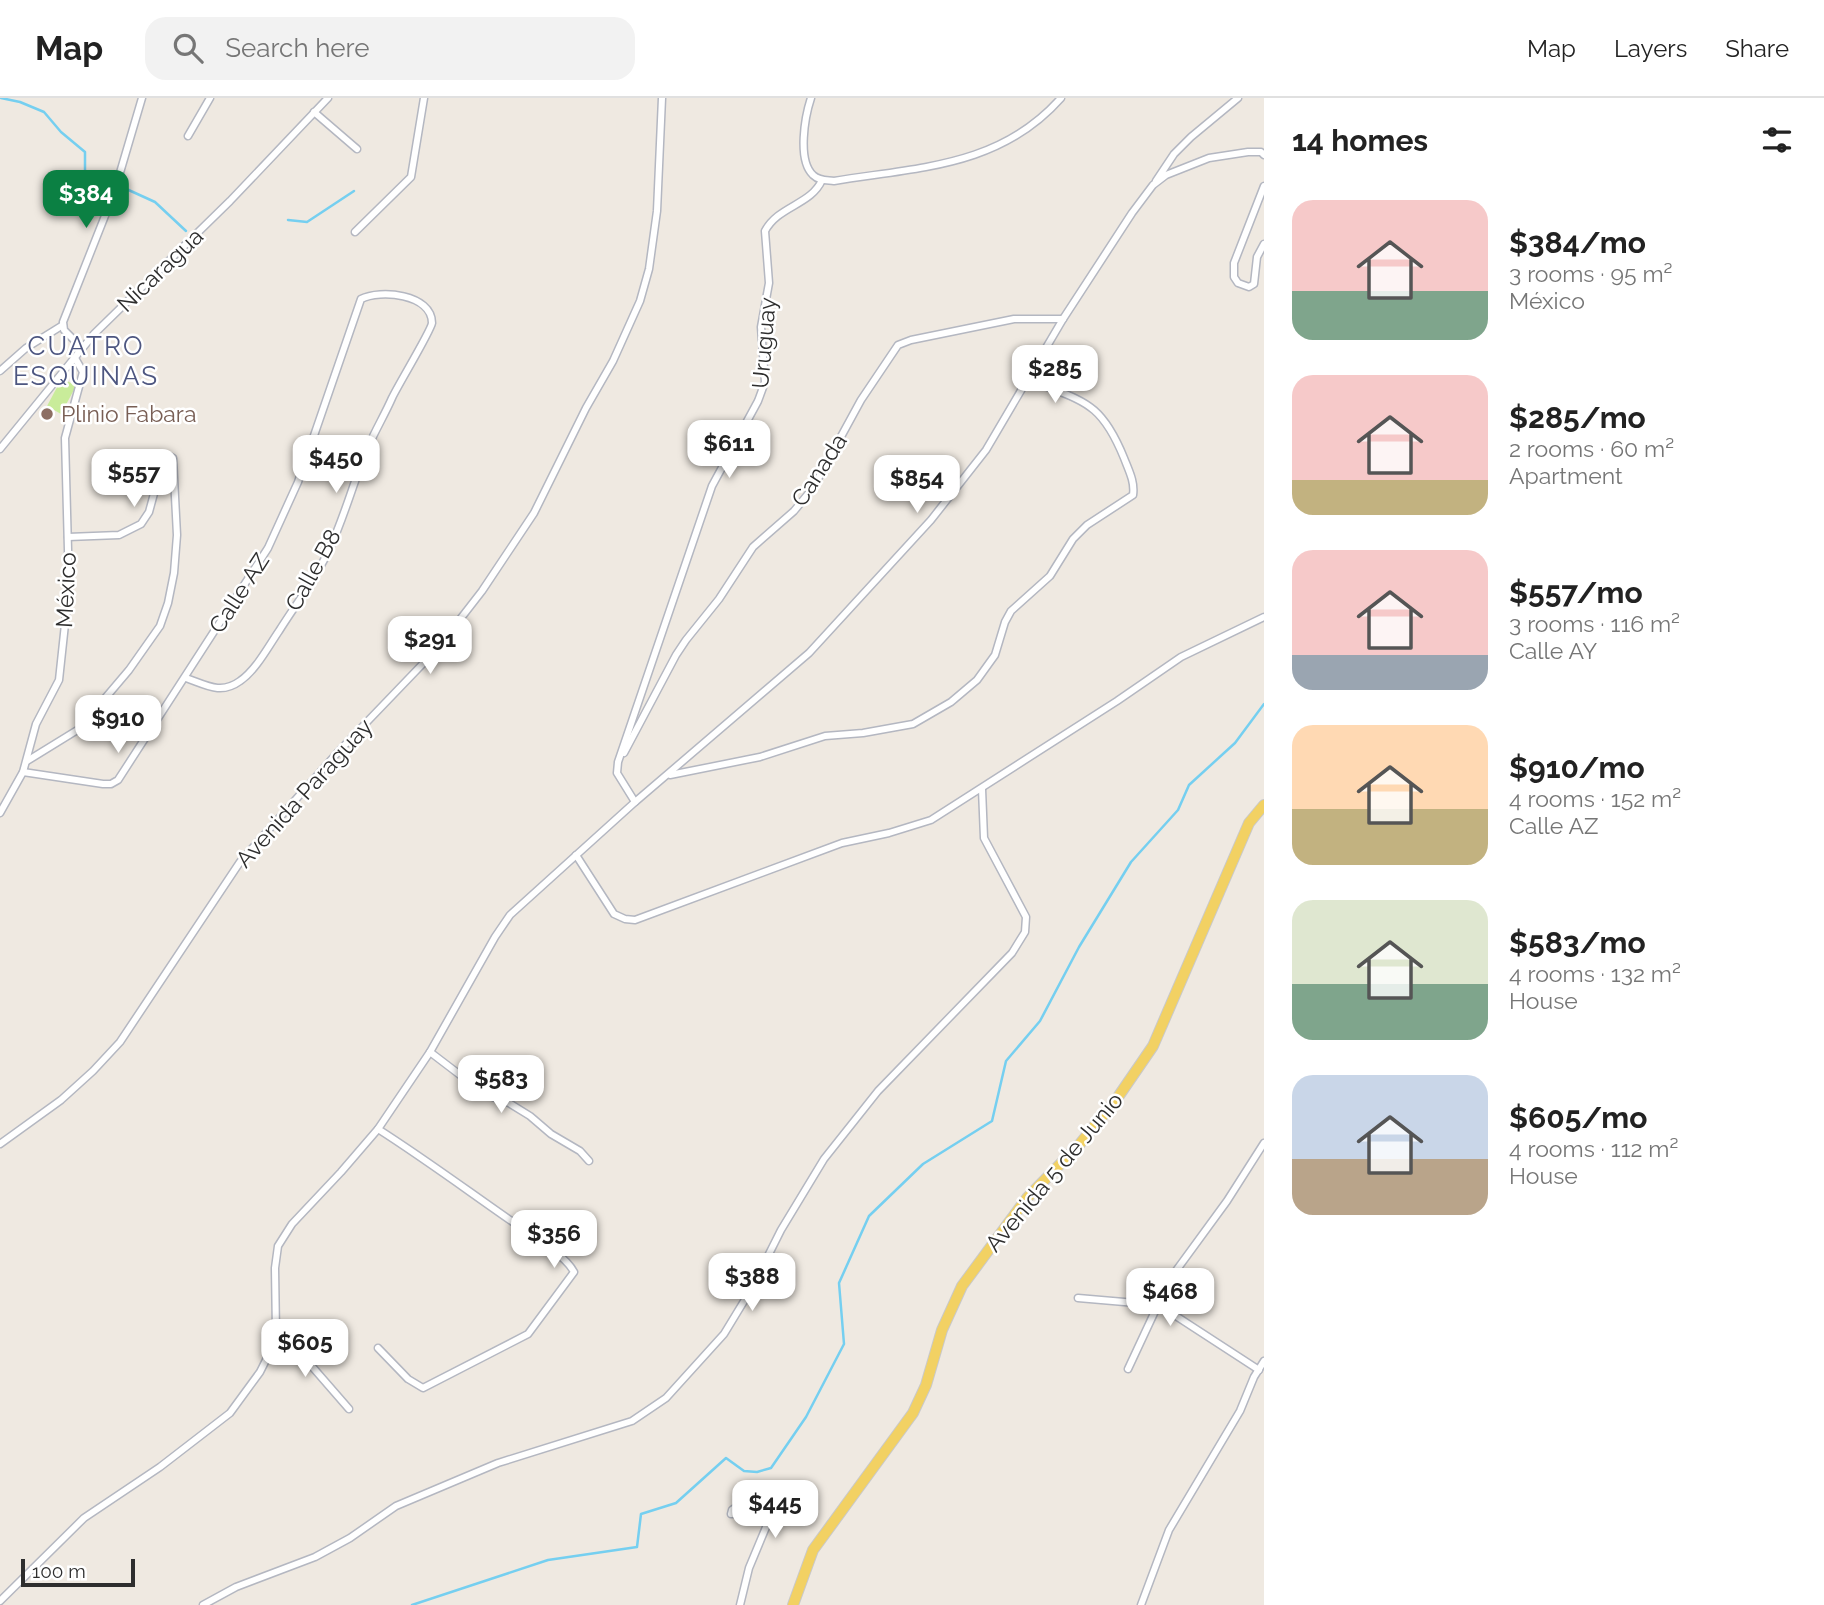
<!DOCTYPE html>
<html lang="en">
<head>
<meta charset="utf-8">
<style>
  body { margin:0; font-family:Raleway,sans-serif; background:#f2f2f2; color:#222; height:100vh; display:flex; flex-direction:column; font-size:26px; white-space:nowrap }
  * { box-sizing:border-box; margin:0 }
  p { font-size:23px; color:#767676 }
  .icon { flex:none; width:38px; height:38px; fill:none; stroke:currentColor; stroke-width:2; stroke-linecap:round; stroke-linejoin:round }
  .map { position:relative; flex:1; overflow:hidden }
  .panel { display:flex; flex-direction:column; background:#fff; width:560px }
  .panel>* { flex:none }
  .scale { position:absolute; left:21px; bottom:18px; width:114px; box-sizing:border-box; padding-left:7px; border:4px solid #2e2e2e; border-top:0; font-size:19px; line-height:24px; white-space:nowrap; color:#2e2e2e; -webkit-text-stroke:5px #fff; paint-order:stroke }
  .price { position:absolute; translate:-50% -60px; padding:0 16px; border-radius:14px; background:#fff; color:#222; font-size:23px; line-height:46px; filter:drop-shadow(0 2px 4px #0008) }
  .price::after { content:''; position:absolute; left:50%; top:42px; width:21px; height:16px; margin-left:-10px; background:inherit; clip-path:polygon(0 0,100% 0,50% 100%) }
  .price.on { background:#0b8043; color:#fff }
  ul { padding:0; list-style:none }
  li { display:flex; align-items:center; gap:21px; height:175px; padding:0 28px }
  li span { display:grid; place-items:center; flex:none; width:196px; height:140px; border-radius:21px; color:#555 }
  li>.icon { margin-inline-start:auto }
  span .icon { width:84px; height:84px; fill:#fffc; stroke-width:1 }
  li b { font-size:30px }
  h2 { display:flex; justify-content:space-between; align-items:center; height:84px; padding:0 28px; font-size:30px }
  header { display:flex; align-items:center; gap:42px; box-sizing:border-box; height:98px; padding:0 35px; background:#fff; border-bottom:2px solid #e0e0e0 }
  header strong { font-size:33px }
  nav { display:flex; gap:38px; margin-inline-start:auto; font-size:24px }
  .search { width:490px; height:63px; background:#f2f2f2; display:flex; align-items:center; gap:18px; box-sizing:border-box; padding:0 24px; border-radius:21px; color:#767676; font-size:26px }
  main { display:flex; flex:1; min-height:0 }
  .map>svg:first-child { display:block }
</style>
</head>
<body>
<header>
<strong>Map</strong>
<div class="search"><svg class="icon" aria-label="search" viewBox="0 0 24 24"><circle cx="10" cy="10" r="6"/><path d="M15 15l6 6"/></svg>Search here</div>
<nav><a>Map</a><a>Layers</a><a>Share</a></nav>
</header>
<main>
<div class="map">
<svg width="1264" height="1507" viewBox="0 0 1264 1507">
  <rect width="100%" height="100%" fill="#efe9e1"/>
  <polygon fill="#c9ec9a" points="62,280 76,288 61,316 47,308"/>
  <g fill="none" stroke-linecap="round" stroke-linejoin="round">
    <g stroke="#75cff0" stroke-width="2.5">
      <polyline points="1,0 20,4 44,14 61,34 85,54 85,75 109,84"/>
      <polyline points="122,89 155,104 186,133"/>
      <polyline points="288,122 307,124 354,93"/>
      <polyline points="412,1507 548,1462 637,1449 641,1416 676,1405 726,1360 744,1373 757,1374 771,1370 806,1319 844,1246 839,1185 869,1118 923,1066 992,1023 1006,963 1040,923 1079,849 1131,764 1178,712 1189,687 1235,645 1264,606"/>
    </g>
    <defs>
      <g id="street">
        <path d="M 811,0 C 805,18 797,62 813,77 C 819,83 827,82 834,83 C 919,69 1000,69 1061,0"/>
        <polyline points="314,14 357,51"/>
        <polyline points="188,38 210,0"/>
        <polyline points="1156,83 1174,56 1191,39 1238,0"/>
        <polyline points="1264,88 1234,165 1234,179 1238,185 1249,189 1254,186 1257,159 1264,146"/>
        <polyline points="355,134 411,79 424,0"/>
        <polyline points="82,250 64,232 63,224 114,95 142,0"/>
        <polyline points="0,273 26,250 63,227"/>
        <polyline points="0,351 94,236 230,103 328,0"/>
        <polyline points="624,655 676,557 686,542 719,501 753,449 794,413 813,390 861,302 898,247 911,242 1014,221 1063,221"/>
        <polyline points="27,663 79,631 129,572 160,528 168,505 174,475 177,437 173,360 169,358 162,366 149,414 141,426 119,437 68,439"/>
        <path d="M 23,674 L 103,686 L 111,686 L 118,682 L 268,450 L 298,384 L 361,201 C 380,191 432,196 432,225 C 431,233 398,287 392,300 C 385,316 376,331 369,347 C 354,381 345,418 329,452 C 316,480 296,506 279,533 C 268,549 256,572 240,583 C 221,597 206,587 186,580"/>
        <path d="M 670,677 L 760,659 L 825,638 L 863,635 L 913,626 L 951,604 L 977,582 L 995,557 L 1005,524 L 1011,513 L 1050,478 L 1073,441 L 1087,427 L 1133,397 C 1135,384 1129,373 1124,360 C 1100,301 1082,304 1028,281"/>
        <path d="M 635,704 L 617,675 L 618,664 L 712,388 L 758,303 L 765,284 L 761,229 L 769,185 L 765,133 C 778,108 811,107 822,82"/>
        <polyline points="0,715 23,674 36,626 59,582 69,489 65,340 83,274 75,260"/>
        <polyline points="576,757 614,816 625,821 635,822 842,745 889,735 931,722 1117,603 1181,559 1264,519"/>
        <polyline points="430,954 485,996 509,1005 530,1018 551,1036 580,1053 589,1063"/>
        <path d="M 378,1031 C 422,1059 464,1090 507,1120 C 524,1132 565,1156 574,1174 L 528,1236 L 423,1290 L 408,1281 L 378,1250"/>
        <polyline points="0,1046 61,1002 93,973 120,944 240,764 339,653 437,551 482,493 534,415 586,310 613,263 640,203 649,171 657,113 662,0"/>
        <polyline points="1078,1200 1159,1207 1259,1272"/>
        <polyline points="276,1234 289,1242 349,1311"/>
        <polyline points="1128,1271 1170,1181 1227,1103 1264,1045"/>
        <polyline points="0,1503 84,1420 160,1369 230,1315 260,1274 273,1248 276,1234 275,1170 278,1148 292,1126 341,1074 378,1031 430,954 495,839 510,817 635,704 809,555 931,422 986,352 1063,221 1132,115 1153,87 1166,77 1209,60 1248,54 1261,54 1264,57"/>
        <polyline points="203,1507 236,1489 315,1459 350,1440 396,1408 498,1365 632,1323 666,1300 724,1236 752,1190 781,1132 824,1061 878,993 1012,855 1025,834 1026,819 984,740 982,691"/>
        <polyline points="740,1507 749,1470 774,1410 769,1405 741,1416 731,1416 732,1412 749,1400"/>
        <polyline points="1141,1507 1169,1432 1240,1313 1254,1279 1264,1263"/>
      </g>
      <polyline id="primary" points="793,1507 813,1452 913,1315 926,1287 942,1232 962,1188 1027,1100 1079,1047 1118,999 1153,948 1249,725 1264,707"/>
    </defs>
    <use href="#street" stroke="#b4b7c1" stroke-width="9"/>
    <use href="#primary" stroke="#c9c9c9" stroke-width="12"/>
    <use href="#street" stroke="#fff" stroke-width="6"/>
    <use href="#primary" stroke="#f2d163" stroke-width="10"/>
  </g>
  <circle fill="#8d6e63" stroke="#fff" stroke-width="2.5" cx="47" cy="316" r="7"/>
  <g text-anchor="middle" stroke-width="5" stroke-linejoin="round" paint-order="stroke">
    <g font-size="23" fill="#2e2e2e" stroke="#fff">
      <text transform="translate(160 172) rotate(-44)" y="8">Nicaragua</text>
      <text transform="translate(764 245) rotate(-85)" y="8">Uruguay</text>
      <text transform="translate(819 372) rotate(-57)" y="8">Canada</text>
      <text transform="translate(313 472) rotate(-61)" y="8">Calle B8</text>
      <text transform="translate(66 492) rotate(-87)" y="8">México</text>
      <text transform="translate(239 495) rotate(-57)" y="8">Calle AZ</text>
      <text transform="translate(304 695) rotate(-48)" y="8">Avenida Paraguay</text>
      <text transform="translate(1054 1074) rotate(-50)" y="8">Avenida 5 de Junio</text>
    </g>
    <g font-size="23" fill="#785e54" stroke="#fff" text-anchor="start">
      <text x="61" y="324">Plinio Fabara</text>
    </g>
    <g font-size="26" letter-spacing="2" fill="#4d5680" stroke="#fff">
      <text x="86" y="257">CUATRO<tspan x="86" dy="30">ESQUINAS</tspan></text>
    </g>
  </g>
</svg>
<div class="scale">100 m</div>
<b class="price on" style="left:86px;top:132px">$384</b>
<b class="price" style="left:1055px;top:307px">$285</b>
<b class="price" style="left:729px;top:382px">$611</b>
<b class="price" style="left:336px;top:397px">$450</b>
<b class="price" style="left:134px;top:411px">$557</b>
<b class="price" style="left:917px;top:417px">$854</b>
<b class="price" style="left:430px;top:578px">$291</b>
<b class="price" style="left:118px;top:657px">$910</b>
<b class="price" style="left:501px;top:1017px">$583</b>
<b class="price" style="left:554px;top:1172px">$356</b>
<b class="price" style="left:752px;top:1215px">$388</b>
<b class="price" style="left:1170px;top:1230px">$468</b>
<b class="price" style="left:305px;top:1281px">$605</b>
<b class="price" style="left:775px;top:1442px">$445</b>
</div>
<section class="panel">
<h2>14 homes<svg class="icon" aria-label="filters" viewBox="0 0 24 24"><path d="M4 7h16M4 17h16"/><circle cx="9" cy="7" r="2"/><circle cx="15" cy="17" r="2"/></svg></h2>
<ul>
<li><span style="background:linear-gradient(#f6c9c9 65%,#7fa58c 0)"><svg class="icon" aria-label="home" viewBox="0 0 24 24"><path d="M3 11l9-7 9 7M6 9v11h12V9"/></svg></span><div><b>$384/mo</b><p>3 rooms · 95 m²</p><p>México</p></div></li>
<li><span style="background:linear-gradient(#f6c9c9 75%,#c2b280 0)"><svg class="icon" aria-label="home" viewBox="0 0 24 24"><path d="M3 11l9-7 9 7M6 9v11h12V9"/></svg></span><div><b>$285/mo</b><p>2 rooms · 60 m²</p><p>Apartment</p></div></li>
<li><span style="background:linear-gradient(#f6c9c9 75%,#9aa5b1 0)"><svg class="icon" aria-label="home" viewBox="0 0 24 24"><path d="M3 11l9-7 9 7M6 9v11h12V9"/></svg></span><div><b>$557/mo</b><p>3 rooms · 116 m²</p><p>Calle AY</p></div></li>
<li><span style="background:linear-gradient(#ffd9b3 60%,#c2b280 0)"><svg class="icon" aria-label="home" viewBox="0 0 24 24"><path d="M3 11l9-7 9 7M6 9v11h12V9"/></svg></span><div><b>$910/mo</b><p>4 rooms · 152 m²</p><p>Calle AZ</p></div></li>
<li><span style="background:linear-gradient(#dfe7d0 60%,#7fa58c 0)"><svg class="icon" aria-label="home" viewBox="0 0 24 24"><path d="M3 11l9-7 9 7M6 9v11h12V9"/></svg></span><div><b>$583/mo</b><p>4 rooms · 132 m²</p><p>House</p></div></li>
<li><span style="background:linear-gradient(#c9d6e8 60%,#b9a48a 0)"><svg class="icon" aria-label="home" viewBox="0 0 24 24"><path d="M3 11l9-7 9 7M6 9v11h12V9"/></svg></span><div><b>$605/mo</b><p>4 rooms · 112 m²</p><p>House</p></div></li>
</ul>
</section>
</main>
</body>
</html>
